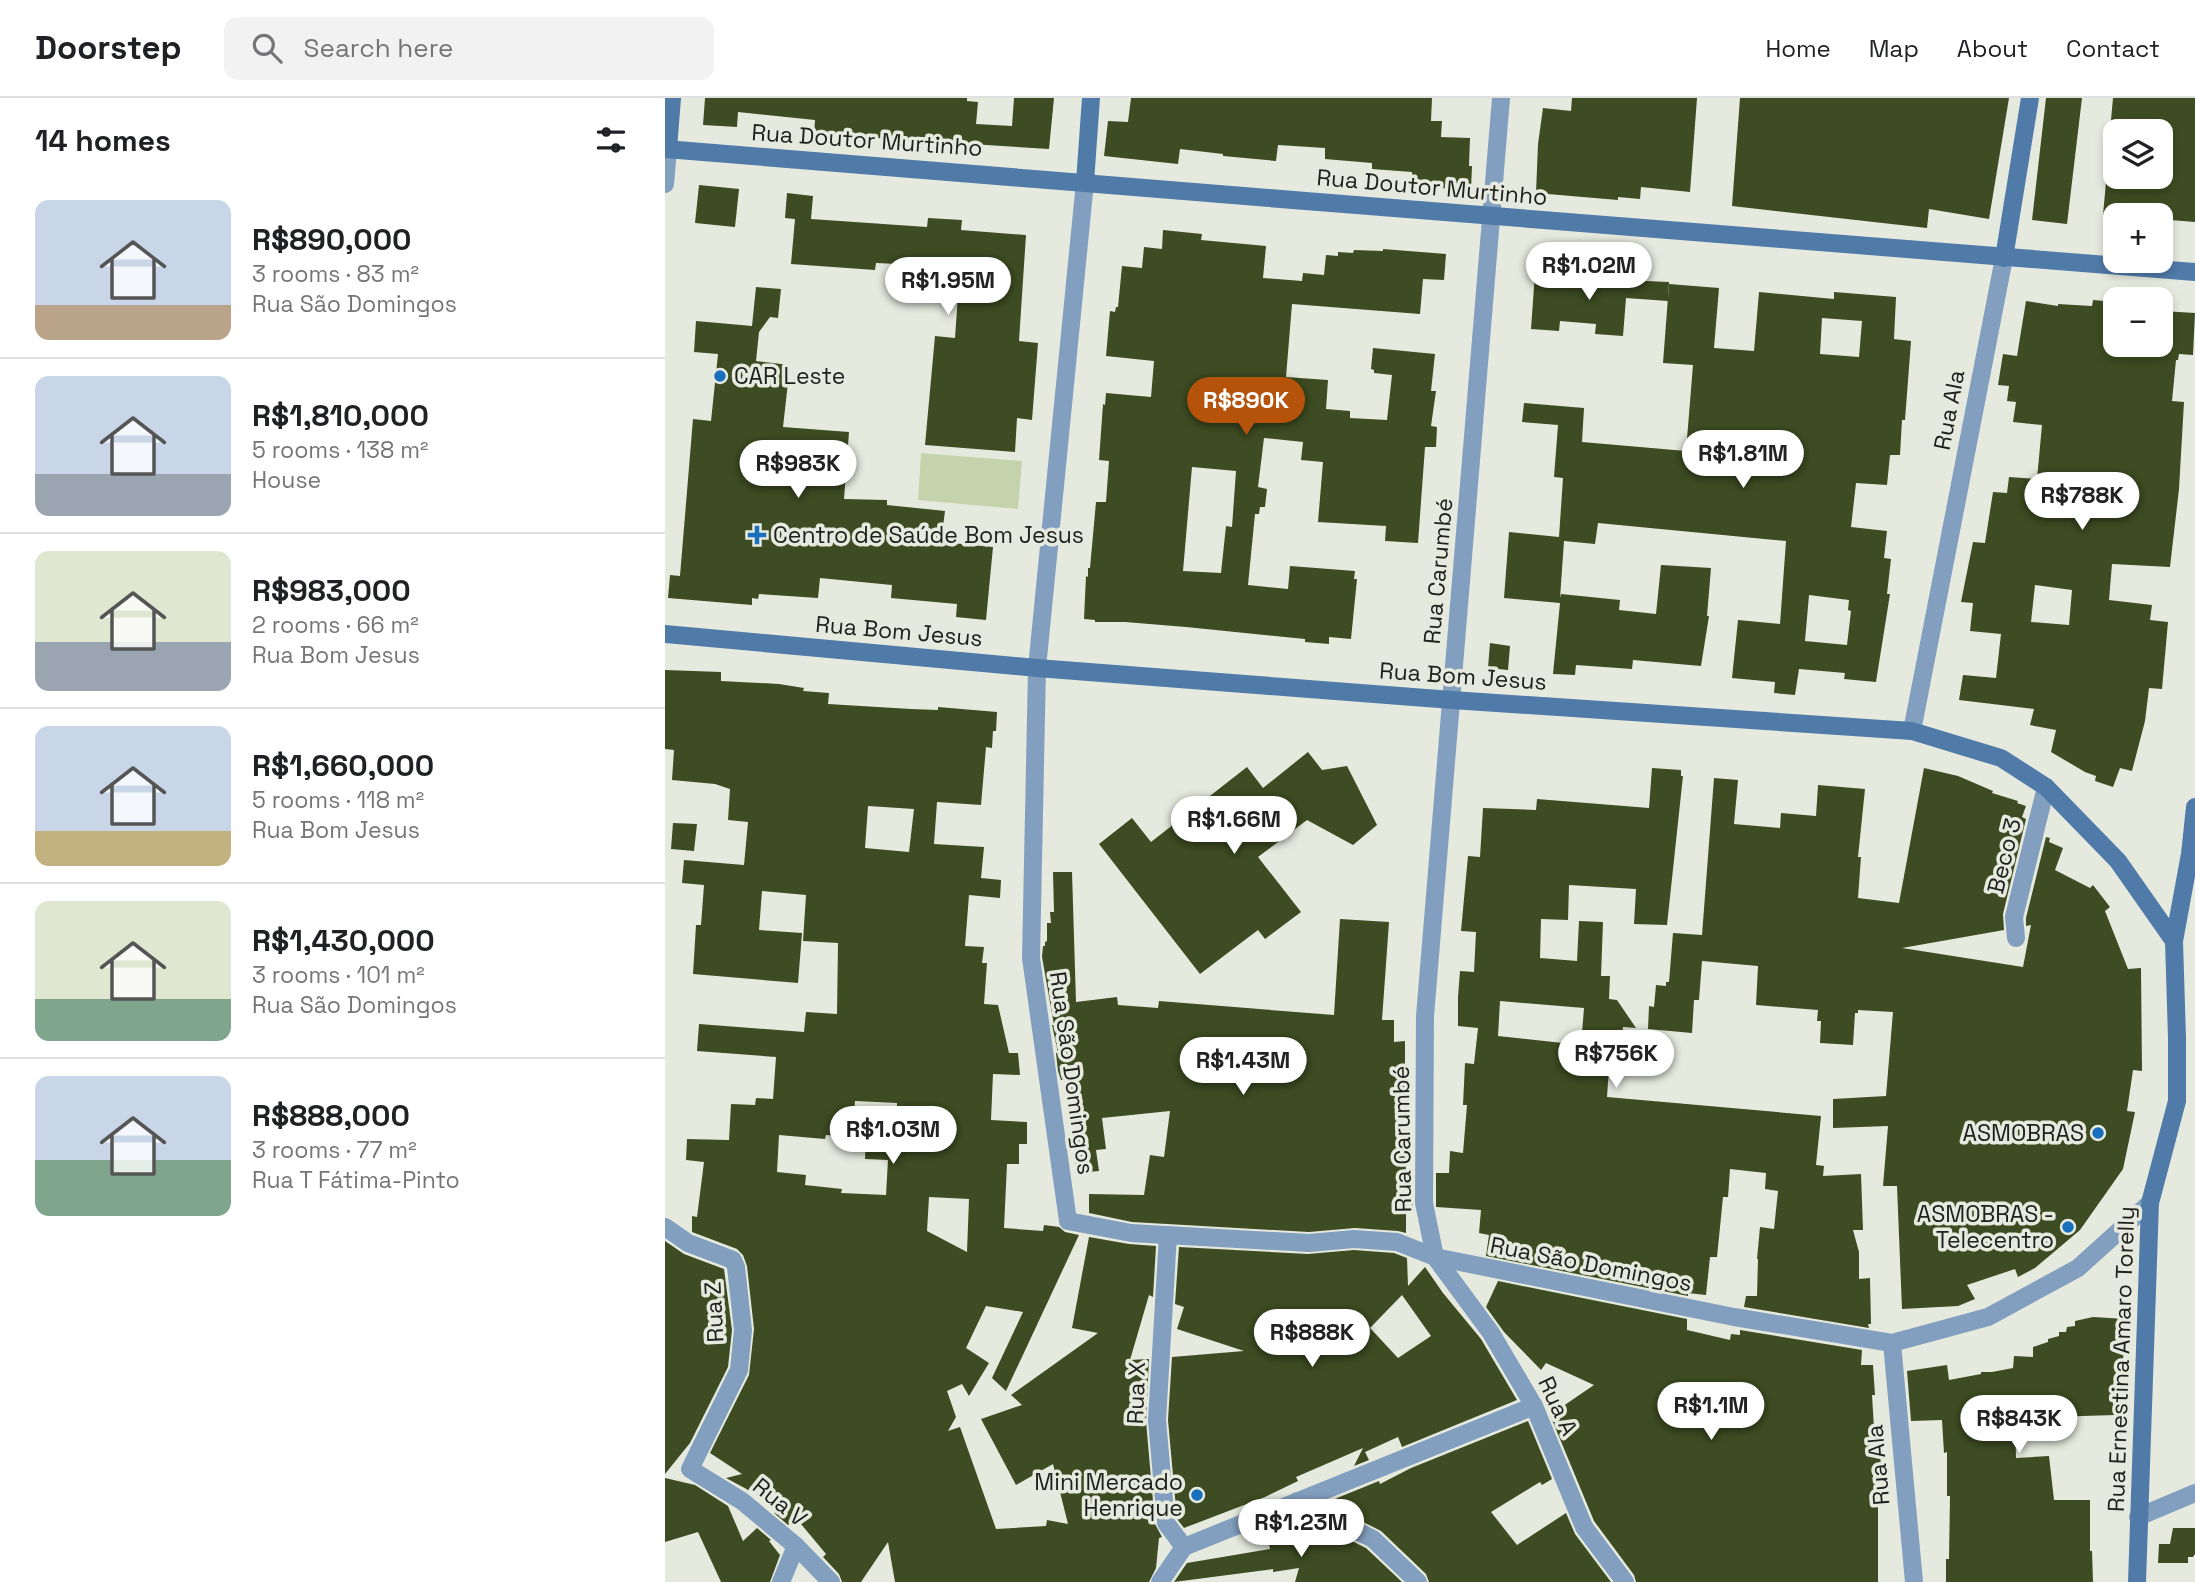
<!DOCTYPE html>
<html lang="en">
<head>
<meta charset="utf-8">
<style>
  body { margin:0; font-family:"Space Grotesk",sans-serif; background:#f2f2f2; color:#202124; height:100vh; display:flex; flex-direction:column; font-size:26px; white-space:nowrap }
  * { box-sizing:border-box; margin:0 }
  p { font-size:23px; color:#757577 }
  .icon { flex:none; width:38px; height:38px; fill:none; stroke:currentColor; stroke-width:2; stroke-linecap:round; stroke-linejoin:round }
  .map { position:relative; flex:1; overflow:hidden }
  .panel { display:flex; flex-direction:column; background:#fff; width:665px }
  .panel>* { flex:none }
  .fabs { position:absolute; left:1438px; top:21px; display:grid; gap:14px }
  .fabs a { display:grid; place-items:center; width:70px; height:70px; border-radius:14px; background:#fff; box-shadow:0 4px 10px #0003; font-size:35px }
  .price { position:absolute; translate:-50% -60px; padding:0 16px; border-radius:24px; background:#fff; color:#222; font-size:23px; line-height:46px; filter:drop-shadow(0 2px 4px #0008) }
  .price::after { content:''; position:absolute; left:50%; top:42px; width:21px; height:16px; margin-left:-10px; background:inherit; clip-path:polygon(0 0,100% 0,50% 100%) }
  .price.on { background:#b45309; color:#fff }
  ul { padding:0; list-style:none }
  li { display:flex; align-items:center; gap:21px; height:175px; padding:0 35px }
  li+li { border-top:2px solid #e0e0e0 }
  li span { display:grid; place-items:center; flex:none; width:196px; height:140px; border-radius:14px; color:#555 }
  li>.icon { margin-inline-start:auto }
  span .icon { width:84px; height:84px; fill:#fffc; stroke-width:1 }
  li b { font-size:30px }
  h2 { display:flex; justify-content:space-between; align-items:center; height:84px; padding:0 35px; font-size:30px }
  header { display:flex; align-items:center; gap:42px; box-sizing:border-box; height:98px; padding:0 35px; background:#fff; border-bottom:2px solid #e0e0e0 }
  header strong { font-size:33px }
  nav { display:flex; gap:38px; margin-inline-start:auto; font-size:24px }
  .search { width:490px; height:63px; background:#f2f2f2; display:flex; align-items:center; gap:18px; box-sizing:border-box; padding:0 24px; border-radius:14px; color:#757577; font-size:26px }
  main { display:flex; flex:1; min-height:0 }
  .map>svg:first-child { display:block }
</style>
</head>
<body>
<header>
<strong>Doorstep</strong>
<div class="search"><svg class="icon" aria-label="search" viewBox="0 0 24 24"><circle cx="10" cy="10" r="6"/><path d="M15 15l6 6"/></svg>Search here</div>
<nav><a>Home</a><a>Map</a><a>About</a><a>Contact</a></nav>
</header>
<main>
<section class="panel">
<h2>14 homes<svg class="icon" aria-label="filters" viewBox="0 0 24 24"><path d="M4 7h16M4 17h16"/><circle cx="9" cy="7" r="2"/><circle cx="15" cy="17" r="2"/></svg></h2>
<ul>
<li><span style="background:linear-gradient(#c9d6e8 75%,#b9a48a 0)"><svg class="icon" aria-label="home" viewBox="0 0 24 24"><path d="M3 11l9-7 9 7M6 9v11h12V9"/></svg></span><div><b>R$890,000</b><p>3 rooms · 83 m²</p><p>Rua São Domingos</p></div></li>
<li><span style="background:linear-gradient(#c9d6e8 70%,#9aa5b1 0)"><svg class="icon" aria-label="home" viewBox="0 0 24 24"><path d="M3 11l9-7 9 7M6 9v11h12V9"/></svg></span><div><b>R$1,810,000</b><p>5 rooms · 138 m²</p><p>House</p></div></li>
<li><span style="background:linear-gradient(#dfe7d0 65%,#9aa5b1 0)"><svg class="icon" aria-label="home" viewBox="0 0 24 24"><path d="M3 11l9-7 9 7M6 9v11h12V9"/></svg></span><div><b>R$983,000</b><p>2 rooms · 66 m²</p><p>Rua Bom Jesus</p></div></li>
<li><span style="background:linear-gradient(#c9d6e8 75%,#c2b280 0)"><svg class="icon" aria-label="home" viewBox="0 0 24 24"><path d="M3 11l9-7 9 7M6 9v11h12V9"/></svg></span><div><b>R$1,660,000</b><p>5 rooms · 118 m²</p><p>Rua Bom Jesus</p></div></li>
<li><span style="background:linear-gradient(#dfe7d0 70%,#7fa58c 0)"><svg class="icon" aria-label="home" viewBox="0 0 24 24"><path d="M3 11l9-7 9 7M6 9v11h12V9"/></svg></span><div><b>R$1,430,000</b><p>3 rooms · 101 m²</p><p>Rua São Domingos</p></div></li>
<li><span style="background:linear-gradient(#c9d6e8 60%,#7fa58c 0)"><svg class="icon" aria-label="home" viewBox="0 0 24 24"><path d="M3 11l9-7 9 7M6 9v11h12V9"/></svg></span><div><b>R$888,000</b><p>3 rooms · 77 m²</p><p>Rua T Fátima-Pinto</p></div></li>
</ul>
</section>
<div class="map">
<svg width="1530" height="1484" viewBox="0 0 1530 1484">
  <rect width="100%" height="100%" fill="#e6eade"/>
  <polygon fill="#c4d3ac" points="256,355 357,363 353,411 253,402"/>
  <g fill="#3d4c22" fill-rule="evenodd">
    <polygon points="40,0 302,0 302,3 313,4 311,26 347,28 349,0 389,0 384,51 149,36 150,22 73,14 72,29 38,27"/>
    <polygon points="466,0 767,0 766,23 777,23 776,39 805,40 804,68 807,68 806,92 774,90 774,87 747,85 747,74 707,71 707,65 660,61 660,50 613,47 611,63 558,58 558,56 515,51 513,66 439,58 443,23 463,24"/>
    <polygon points="907,0 1032,0 1025,94 976,89 975,101 953,99 953,102 871,95 873,46 878,10 906,13"/>
    <polygon points="1075,0 1344,0 1324,121 1264,111 1262,130 1067,108"/>
    <polygon points="1381,0 1417,0 1402,126 1367,122"/>
    <polygon points="1448,0 1530,0 1530,124 1505,122 1505,120 1496,117 1438,117 1441,84 1483,89 1484,79 1496,79 1496,33 1445,33"/>
    <polygon points="34,87 74,91 70,129 30,125"/>
    <polygon points="122,95 148,98 146,121 262,129 263,120 297,122 296,132 361,137 354,243 373,245 367,322 352,320 350,354 260,347 270,238 290,240 295,169 211,165 210,172 126,166 130,121 120,120"/>
    <path d="M 498,132 L 537,136 L 536,142 L 601,148 L 598,180 L 637,183 L 638,175 L 659,177 L 661,157 L 673,158 L 673,154 L 688,155 L 689,152 L 718,153 L 718,151 L 781,156 L 779,182 L 758,181 L 755,216 L 627,206 L 621,279 L 663,282 L 661,311 L 685,313 L 685,320 L 722,322 L 727,277 L 709,275 L 709,272 L 706,271 L 708,250 L 770,256 L 766,293 L 771,293 L 766,328 L 772,329 L 771,349 L 760,349 L 753,445 L 720,443 L 721,428 L 653,424 L 658,364 L 636,362 L 638,344 L 599,340 L 593,389 L 602,391 L 600,409 L 595,409 L 594,416 L 590,416 L 583,487 L 623,491 L 625,468 L 690,473 L 689,481 L 692,481 L 686,541 L 664,539 L 664,546 L 640,544 L 640,541 L 521,529 L 460,524 L 430,524 L 430,522 L 419,521 L 421,478 L 423,479 L 423,470 L 425,470 L 431,404 L 441,404 L 444,363 L 434,362 L 438,306 L 440,307 L 441,295 L 486,299 L 489,263 L 441,258 L 445,213 L 450,214 L 451,209 L 453,209 L 457,168 L 477,170 L 479,149 L 497,151 ZM 527,369 L 571,373 L 567,429 L 561,428 L 556,475 L 518,473 Z"/>
    <polygon points="870,175 899,177 898,187 934,190 935,181 1004,184 1003,203 961,200 958,238 930,236 931,226 895,223 894,233 866,231"/>
    <path d="M 1004,186 L 1054,190 L 1049,250 L 1089,253 L 1094,194 L 1169,201 L 1169,194 L 1231,199 L 1229,241 L 1246,243 L 1240,322 L 1237,322 L 1235,357 L 1225,357 L 1222,387 L 1191,385 L 1186,429 L 1222,433 L 1219,460 L 1226,461 L 1222,496 L 1225,496 L 1211,584 L 1179,581 L 1180,575 L 1134,571 L 1130,597 L 1109,595 L 1110,584 L 1067,580 L 1073,522 L 1115,526 L 1121,443 L 933,425 L 930,446 L 899,443 L 895,500 L 896,496 L 955,502 L 954,512 L 991,516 L 996,467 L 1046,470 L 1042,518 L 1044,518 L 1036,568 L 968,562 L 967,571 L 911,567 L 910,577 L 888,576 L 895,505 L 839,500 L 844,434 L 894,439 L 898,380 L 889,379 L 893,327 L 857,324 L 859,305 L 919,310 L 917,344 L 1021,353 L 1028,267 L 998,265 ZM 1157,220 L 1197,223 L 1194,259 L 1155,256 ZM 1144,497 L 1184,502 L 1183,512 L 1186,513 L 1182,547 L 1140,543 Z"/>
    <polygon points="91,189 116,191 113,220 105,219 94,234 91,263 125,267 118,329 184,334 179,401 222,402 222,407 280,413 276,444 328,449 321,522 291,519 292,506 226,500 227,487 155,480 153,500 94,496 93,501 87,500 87,507 3,500 5,477 15,478 28,321 46,323 53,256 29,254 31,223 87,228"/>
    <path d="M 1428,202 L 1451,204 L 1451,247 L 1496,247 L 1497,213 L 1530,215 L 1528,257 L 1514,256 L 1513,262 L 1511,262 L 1507,303 L 1519,304 L 1514,391 L 1505,469 L 1447,466 L 1444,502 L 1487,507 L 1485,522 L 1503,524 L 1497,591 L 1484,590 L 1480,623 L 1467,673 L 1455,670 L 1448,689 L 1430,683 L 1431,678 L 1420,674 L 1386,654 L 1391,632 L 1365,627 L 1369,611 L 1294,602 L 1298,577 L 1331,580 L 1336,536 L 1305,533 L 1308,505 L 1296,504 L 1308,444 L 1320,445 L 1328,394 L 1342,395 L 1344,379 L 1372,381 L 1377,327 L 1348,324 L 1351,304 L 1342,303 L 1344,288 L 1333,287 L 1338,256 L 1352,258 L 1361,203 L 1393,208 L 1393,206 L 1427,208 ZM 1370,487 L 1407,492 L 1404,527 L 1366,524 Z"/>
    <polygon points="825,545 845,548 843,572 823,570"/>
    <path d="M 0,572 L 56,574 L 56,583 L 114,586 L 139,590 L 138,593 L 164,595 L 163,606 L 246,611 L 273,612 L 273,609 L 332,614 L 331,633 L 328,633 L 327,650 L 321,649 L 316,707 L 272,704 L 269,746 L 319,749 L 316,780 L 336,782 L 335,800 L 304,797 L 300,848 L 319,849 L 317,865 L 322,865 L 319,906 L 333,907 L 344,955 L 353,955 L 355,977 L 328,976 L 326,1022 L 362,1024 L 362,1046 L 354,1046 L 354,1066 L 342,1066 L 339,1130 L 378,1133 L 379,1127 L 394,1129 L 400,1134 L 414,1137 L 341,1293 L 327,1280 L 358,1214 L 321,1208 L 301,1250 L 324,1265 L 304,1298 L 297,1286 L 282,1293 L 291,1319 L 283,1333 L 295,1329 L 331,1431 L 381,1428 L 382,1422 L 403,1426 L 388,1366 L 351,1387 L 316,1321 L 357,1307 L 346,1297 L 433,1235 L 407,1230 L 424,1139 L 464,1146 L 491,1148 L 488,1199 L 484,1197 L 465,1262 L 484,1261 L 481,1323 L 490,1426 L 497,1439 L 494,1440 L 491,1470 L 484,1484 L 230,1484 L 223,1444 L 196,1484 L 177,1484 L 174,1476 L 158,1459 L 161,1456 L 131,1420 L 123,1427 L 109,1415 L 115,1409 L 61,1380 L 77,1376 L 45,1355 L 84,1277 L 89,1231 L 82,1168 L 78,1157 L 72,1151 L 27,1134 L 27,1118 L 32,1119 L 39,1064 L 21,1062 L 22,1041 L 64,1042 L 66,1006 L 90,1007 L 91,1000 L 108,1001 L 111,959 L 32,953 L 34,926 L 139,934 L 141,914 L 172,916 L 173,845 L 138,843 L 141,797 L 97,793 L 94,832 L 137,835 L 133,885 L 28,876 L 31,827 L 36,827 L 39,787 L 17,785 L 19,762 L 79,767 L 83,724 L 63,722 L 65,691 L 50,686 L 7,682 L 9,652 L 0,651 ZM 203,708 L 249,711 L 244,754 L 200,750 ZM 190,1003 L 232,1005 L 232,1041 L 201,1039 L 200,1061 L 223,1062 L 221,1097 L 176,1095 L 177,1091 L 140,1087 L 141,1077 L 112,1074 L 114,1037 L 160,1041 L 161,1037 L 187,1039 ZM 264,1099 L 304,1101 L 302,1154 L 262,1133 Z"/>
    <polygon points="643,654 657,672 682,668 712,727 688,747 642,722 593,759 636,814 600,841 593,832 535,876 434,746 467,720 486,744 582,669 598,690"/>
    <path d="M 987,670 L 1016,672 L 1016,678 L 1018,678 L 1002,827 L 969,826 L 971,791 L 904,787 L 903,822 L 876,821 L 875,860 L 912,863 L 914,823 L 938,824 L 936,878 L 945,878 L 944,901 L 952,902 L 971,930 L 958,929 L 957,939 L 946,939 L 942,999 L 1156,1018 L 1151,1067 L 1159,1068 L 1158,1078 L 1196,1076 L 1198,1132 L 1188,1132 L 1194,1154 L 1194,1181 L 1205,1180 L 1206,1226 L 1203,1226 L 1204,1230 L 1079,1209 L 1081,1198 L 1092,1198 L 1093,1161 L 1092,1161 L 1095,1129 L 1109,1131 L 1113,1093 L 1100,1091 L 1101,1075 L 1065,1071 L 1063,1099 L 1058,1099 L 1052,1159 L 1045,1159 L 1041,1197 L 1023,1195 L 1023,1198 L 821,1158 L 824,1137 L 814,1135 L 816,1112 L 771,1109 L 771,1075 L 784,1075 L 785,1053 L 798,1055 L 802,1007 L 798,1007 L 800,965 L 809,966 L 813,930 L 793,928 L 793,899 L 795,873 L 809,874 L 811,834 L 796,833 L 803,758 L 815,759 L 818,710 L 871,712 L 872,701 L 984,710 ZM 835,903 L 919,910 L 916,947 L 833,938 Z"/>
    <polygon points="1259,670 1293,678 1328,693 1327,695 1353,703 1352,705 1361,708 1357,719 1361,721 1338,816 1339,832 1237,850 1358,869 1366,827 1361,828 1361,820 1381,739 1385,740 1384,744 1398,750 1390,772 1425,790 1428,787 1445,809 1440,813 1463,871 1476,870 1477,973 1468,972 1462,1013 1470,1014 1458,1071 1415,1132 1370,1170 1353,1179 1350,1171 1302,1187 1310,1201 1293,1208 1237,1211 1232,1088 1218,1088 1223,1028 1168,1030 1168,1001 1221,998 1228,914 1193,912 1193,915 1190,915 1188,947 1155,945 1156,923 1152,923 1153,912 1091,907 1093,868 1037,863 1034,902 1029,902 1027,935 983,931 984,908 989,909 991,887 1001,888 1001,884 1004,884 1008,835 1037,837 1049,680 1073,682 1069,726 1115,730 1116,715 1151,718 1153,687 1200,691 1193,759 1196,759 1193,800 1234,805"/>
    <polygon points="8,725 32,726 29,753 6,751"/>
    <polygon points="388,774 407,774 411,904 452,899 453,907 493,910 494,903 669,917 675,821 724,824 717,922 729,922 729,944 740,943 740,1018 739,1018 741,1074 748,1074 748,1108 741,1107 741,1135 733,1133 690,1130 644,1134 467,1124 424,1115 424,1096 479,1097 485,1057 499,1059 505,1013 437,1020 441,1051 431,1052 434,1073 412,1075 408,1054 410,1054 407,1023 408,1023 404,980 396,982 393,973 391,955 393,955 387,927 389,927 377,859 378,848 380,848 380,844 382,843 382,825 386,825 385,814 389,814"/>
    <polygon points="0,1143 19,1156 59,1171 67,1232 63,1269 25,1345 0,1376"/>
    <path d="M 514,1149 L 643,1156 L 689,1152 L 729,1155 L 742,1160 L 743,1188 L 760,1169 L 778,1195 L 816,1241 L 852,1302 L 737,1349 L 733,1339 L 700,1354 L 704,1362 L 689,1368 L 698,1350 L 631,1379 L 633,1383 L 600,1399 L 519,1430 L 512,1421 L 503,1322 L 507,1259 L 579,1253 L 512,1231 L 519,1209 L 510,1206 ZM 737,1197 L 766,1238 L 733,1260 L 705,1230 Z"/>
    <polygon points="833,1183 1022,1221 1022,1232 1065,1242 1066,1236 1075,1237 1075,1232 1197,1252 1196,1267 1208,1267 1210,1297 1207,1297 1210,1347 1215,1347 1216,1375 1219,1375 1221,1402 1213,1402 1213,1484 971,1484 969,1477 929,1423 885,1317 929,1287 881,1265 876,1272 839,1234 821,1209"/>
    <polygon points="1428,1219 1461,1221 1455,1305 1453,1304 1451,1317 1350,1320 1351,1360 1384,1358 1389,1402 1425,1402 1425,1453 1427,1453 1428,1484 1281,1484 1281,1461 1284,1461 1285,1398 1282,1398 1282,1354 1279,1355 1277,1322 1246,1323 1242,1273 1282,1267 1284,1282 1316,1276 1316,1274 1327,1274 1348,1270 1349,1258 1368,1259 1368,1249 1383,1244 1383,1241 1394,1238 1394,1234 1401,1234 1402,1229 1410,1228 1410,1223"/>
    <polygon points="863,1323 887,1381 877,1387 875,1384 826,1414 852,1447 901,1415 910,1436 946,1484 764,1484 761,1476 716,1433 667,1408 672,1400 714,1383 715,1386 746,1370"/>
    <polygon points="0,1380 30,1387 63,1408 78,1443 92,1430 106,1442 104,1443 115,1457 105,1484 56,1484 33,1434 0,1444"/>
    <polygon points="646,1423 701,1450 737,1484 630,1484 634,1470 608,1474 608,1471 509,1484 522,1465 605,1451 604,1446 624,1442 623,1424"/>
    <polygon points="1508,1430 1530,1430 1530,1456 1528,1459 1523,1459 1523,1465 1493,1465 1494,1446 1505,1446"/>
  </g>
  <g fill="none" stroke-linecap="round" stroke-linejoin="round">
    <g stroke="#839fbf" stroke-width="18">
      <polyline points="836,0 760,918 759,1105 770,1159 826,1235 869,1308 919,1429 960,1484"/>
      <polyline points="420,84 372,570 366,860 403,1123 466,1135 644,1145 689,1141 732,1144 770,1159 1069,1219 1227,1245 1323,1219 1413,1170 1485,1105"/>
      <polyline points="0,86 3,51"/>
      <polyline points="1247,633 1339,160"/>
      <polyline points="1351,840 1349,819 1381,689"/>
      <polyline points="0,1129 23,1145 68,1162 71,1169 78,1232 74,1272 25,1371 77,1403 131,1448 166,1484"/>
      <polyline points="503,1137 492,1322 501,1425 519,1449"/>
      <polyline points="1227,1245 1249,1484"/>
      <polyline points="632,1403 708,1441 753,1484"/>
      <polyline points="1473,1419 1530,1395"/>
      <polyline points="116,1484 131,1448"/>
      <polyline points="495,1484 519,1449 869,1308"/>
    </g>
    <g stroke="#507ba9" stroke-width="18">
      <path d="M 0,51 C 510,91 1020,136 1530,174"/>
      <polyline points="3,51 7,0"/>
      <polyline points="420,84 426,0"/>
      <polyline points="1339,160 1365,0"/>
      <polyline points="0,536 372,570 787,602 1247,633 1336,660 1381,689 1453,763 1509,843"/>
      <polyline points="1472,1484 1485,1105 1512,1003 1512,940 1509,843 1525,756 1530,709"/>
    </g>
  </g>
  <g fill="#1a6fbd" stroke="#e6eade" stroke-width="2.5">
    <circle cx="55" cy="278" r="7"/>
    <path d="M88.5 426.5h7v7h7v7h-7v7h-7v-7h-7v-7h7z"/>
    <circle cx="1433" cy="1035" r="7"/>
    <circle cx="1403" cy="1129" r="7"/>
    <circle cx="532" cy="1397" r="7"/>
  </g>
  <g text-anchor="middle" stroke-width="7" stroke-linejoin="round" paint-order="stroke">
    <g font-size="23" fill="#20211d" stroke="#e6eade">
      <text transform="translate(202 42) rotate(4)" y="8">Rua Doutor Murtinho</text>
      <text transform="translate(767 89) rotate(5)" y="8">Rua Doutor Murtinho</text>
      <text transform="translate(1284 312) rotate(-79)" y="8">Rua Ala</text>
      <text transform="translate(773 473) rotate(-85)" y="8">Rua Carumbé</text>
      <text transform="translate(234 533) rotate(5)" y="8">Rua Bom Jesus</text>
      <text transform="translate(798 578) rotate(4)" y="8">Rua Bom Jesus</text>
      <text transform="translate(1339 758) rotate(-76)" y="8">Beco 3</text>
      <text transform="translate(407 975) rotate(82)" y="8">Rua São Domingos</text>
      <text transform="translate(737 1041) rotate(-91)" y="8">Rua Carumbé</text>
      <text transform="translate(926 1166) rotate(11)" y="8">Rua São Domingos</text>
      <text transform="translate(49 1214) rotate(-93)" y="8">Rua Z</text>
      <text transform="translate(1456 1261) rotate(-88)" y="8">Rua Ernestina Amaro Torelly</text>
      <text transform="translate(471 1295) rotate(-88)" y="8">Rua X</text>
      <text transform="translate(893 1308) rotate(65)" y="8">Rua A</text>
      <text transform="translate(1213 1367) rotate(-95)" y="8">Rua Ala</text>
      <text transform="translate(115 1404) rotate(39)" y="8">Rua V</text>
    </g>
    <g font-size="23" fill="#20211d" stroke="#e6eade" text-anchor="end">
      <text x="69" y="286" text-anchor="start">CAR Leste</text>
      <text x="108" y="445" text-anchor="start">Centro de Saúde Bom Jesus</text>
      <text x="1419" y="1043">ASMOBRAS</text>
      <text x="1389" y="1124">ASMOBRAS -<tspan x="1389" dy="26">Telecentro</tspan></text>
      <text x="518" y="1392">Mini Mercado<tspan x="518" dy="26">Henrique</tspan></text>
    </g>
  </g>
</svg>
<div class="fabs">
<a><svg class="icon" aria-label="layers" viewBox="0 0 24 24"><path d="M12 4l9 5-9 5-9-5zM3 14l9 5 9-5"/></svg></a>
<a>+</a>
<a>−</a>
</div>
<b class="price" style="left:924px;top:204px">R$1.02M</b>
<b class="price" style="left:283px;top:219px">R$1.95M</b>
<b class="price on" style="left:581px;top:339px">R$890K</b>
<b class="price" style="left:1078px;top:392px">R$1.81M</b>
<b class="price" style="left:133px;top:402px">R$983K</b>
<b class="price" style="left:1417px;top:434px">R$788K</b>
<b class="price" style="left:569px;top:758px">R$1.66M</b>
<b class="price" style="left:951px;top:992px">R$756K</b>
<b class="price" style="left:578px;top:999px">R$1.43M</b>
<b class="price" style="left:228px;top:1068px">R$1.03M</b>
<b class="price" style="left:647px;top:1271px">R$888K</b>
<b class="price" style="left:1046px;top:1344px">R$1.1M</b>
<b class="price" style="left:1354px;top:1357px">R$843K</b>
<b class="price" style="left:636px;top:1461px">R$1.23M</b>
</div>
</main>
</body>
</html>
